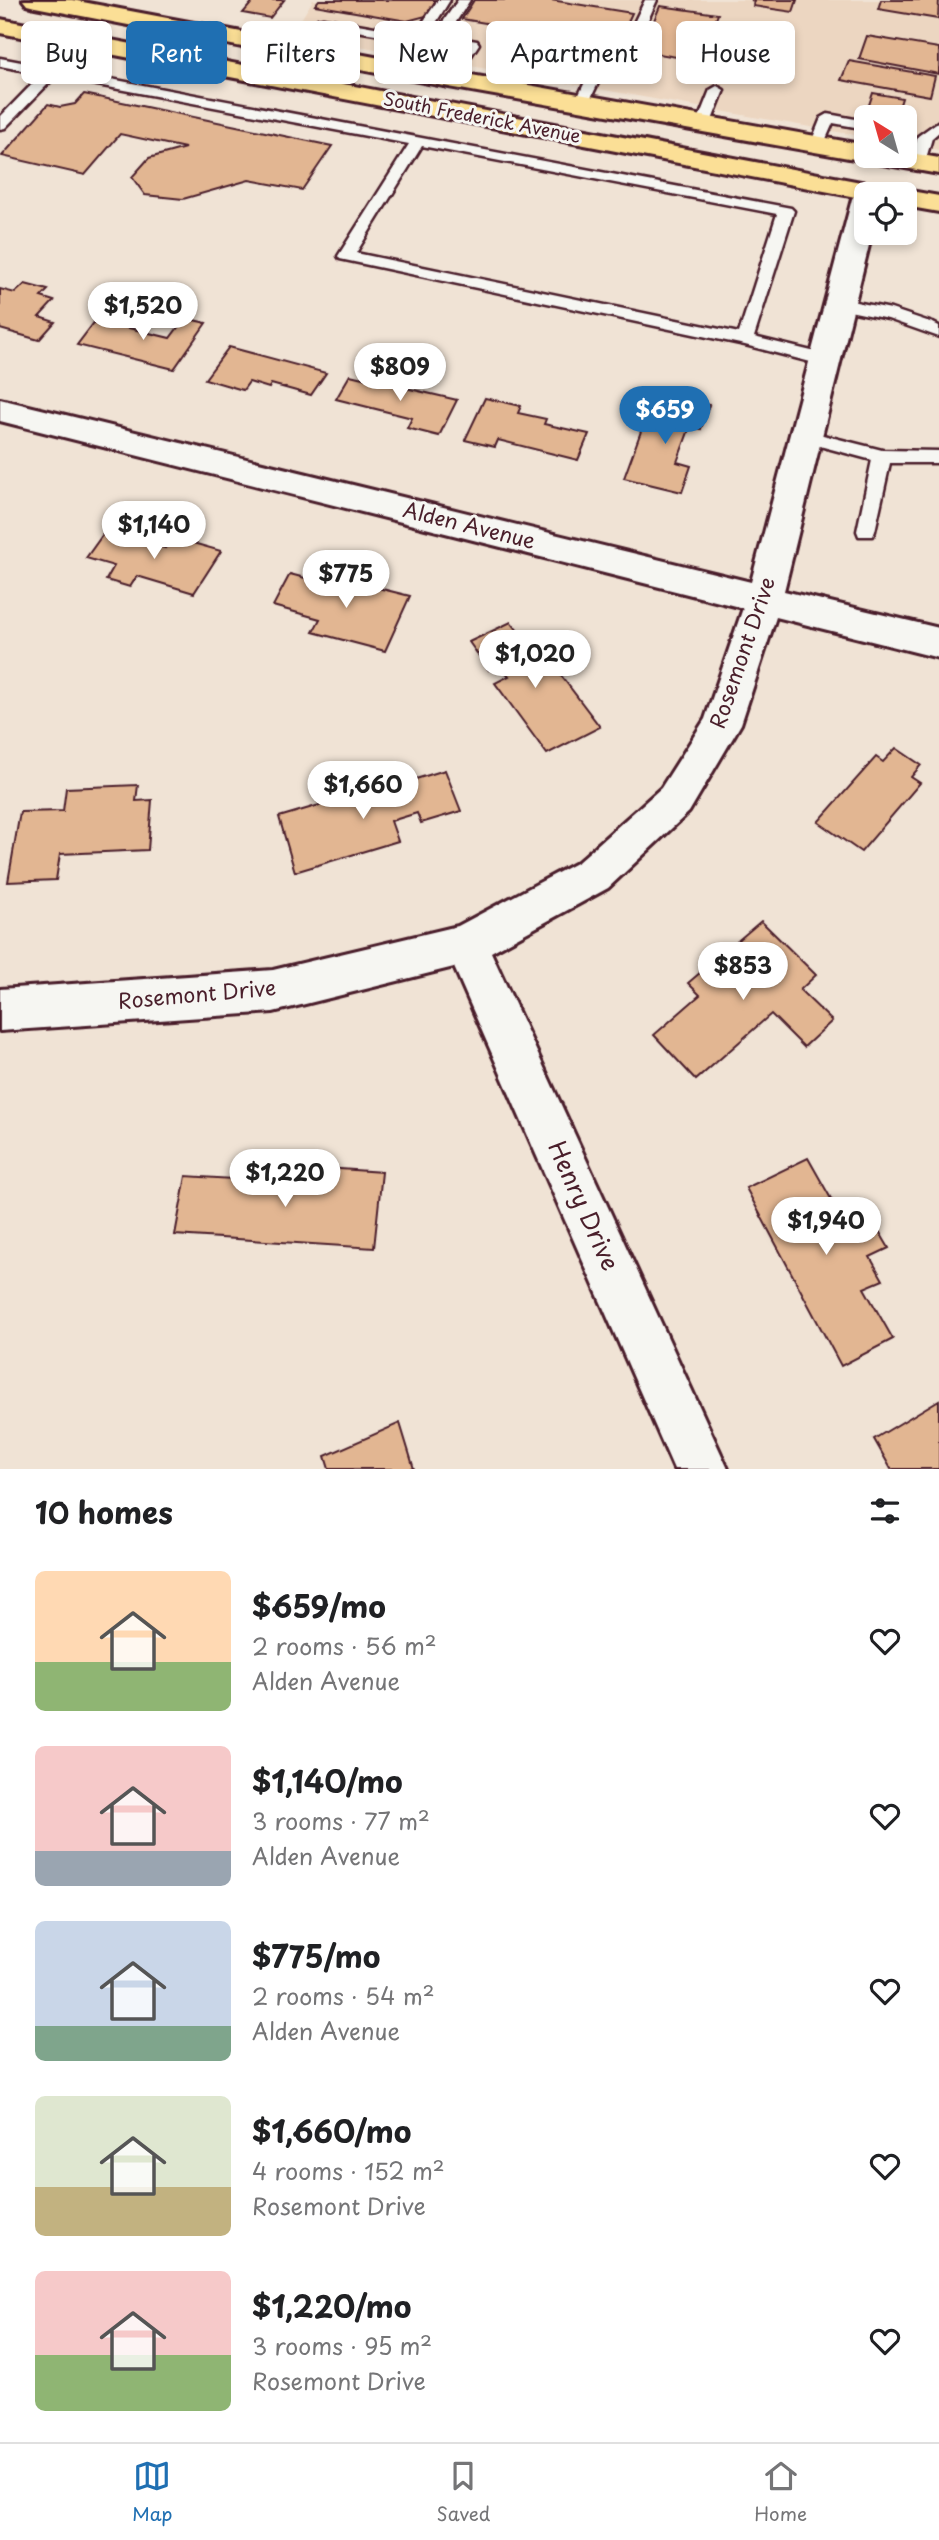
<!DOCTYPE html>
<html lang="en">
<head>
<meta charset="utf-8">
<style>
  body { margin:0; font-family:"Playpen Sans",sans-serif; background:#f6f6f6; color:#202124; height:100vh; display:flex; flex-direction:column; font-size:26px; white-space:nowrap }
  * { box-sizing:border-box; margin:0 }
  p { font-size:23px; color:#757577 }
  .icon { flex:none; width:38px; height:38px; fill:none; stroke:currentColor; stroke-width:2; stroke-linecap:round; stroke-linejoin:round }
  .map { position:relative; height:1469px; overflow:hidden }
  .details { display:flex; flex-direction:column; background:#fff; flex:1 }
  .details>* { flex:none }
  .banner { position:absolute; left:21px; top:21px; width:898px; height:63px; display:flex; gap:14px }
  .needle { width:46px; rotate:323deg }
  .fabs { position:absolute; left:854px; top:105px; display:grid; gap:14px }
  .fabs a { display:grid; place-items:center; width:63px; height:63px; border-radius:10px; background:#fff; box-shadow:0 4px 10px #0003; font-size:35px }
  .price { position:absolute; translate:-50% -60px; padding:0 16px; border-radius:24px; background:#fff; color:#222; font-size:23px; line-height:46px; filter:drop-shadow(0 2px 4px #0008) }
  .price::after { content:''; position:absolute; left:50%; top:42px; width:21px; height:16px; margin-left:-10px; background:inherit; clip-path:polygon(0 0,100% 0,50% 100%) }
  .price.on { background:#1f6fb2; color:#fff }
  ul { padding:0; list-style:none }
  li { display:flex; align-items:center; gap:21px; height:175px; padding:0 35px }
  li span { display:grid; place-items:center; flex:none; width:196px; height:140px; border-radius:10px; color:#555 }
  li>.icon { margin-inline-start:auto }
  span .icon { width:84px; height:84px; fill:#fffc; stroke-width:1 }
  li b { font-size:30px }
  h2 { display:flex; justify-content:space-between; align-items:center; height:84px; padding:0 35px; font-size:30px }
  .chip { padding:0 24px; border-radius:10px; background:#fff; box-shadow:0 4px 10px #0003; font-size:24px; line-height:63px }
  .chip.on { background:#1f6fb2; color:#fff }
  .tab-bar { display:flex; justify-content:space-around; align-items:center; height:98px; border-top:2px solid #e0e0e0; background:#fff; font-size:19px; color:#757577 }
  .tab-bar a { display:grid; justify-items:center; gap:4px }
  .tab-bar .on { color:#1f6fb2 }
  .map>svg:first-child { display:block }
</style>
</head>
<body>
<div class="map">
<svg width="939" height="1469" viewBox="0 0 939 1469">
  <rect width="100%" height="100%" fill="#f0e3d5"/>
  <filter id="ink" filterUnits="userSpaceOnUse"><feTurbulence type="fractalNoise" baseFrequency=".0143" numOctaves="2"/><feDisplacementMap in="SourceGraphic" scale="14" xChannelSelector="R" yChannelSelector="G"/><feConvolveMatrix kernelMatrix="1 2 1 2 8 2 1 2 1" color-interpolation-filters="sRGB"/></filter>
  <g filter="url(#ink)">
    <polygon fill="#ecd6c1" points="313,0 939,0 939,150 905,144 905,117 866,117 866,137 292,34"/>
    <g fill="#e2b692" stroke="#4a1f2b" stroke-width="2">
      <polygon points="254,0 284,0 270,18 243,13"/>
      <polygon points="319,0 437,0 426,16 407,21 315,5"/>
      <polygon points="474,0 551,0 632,13 617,45 462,19"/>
      <polygon points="751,0 797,0 793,12 753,6 754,1"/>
      <polygon points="881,0 939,0 938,19 878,9"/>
      <polygon points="660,6 718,14 700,61 641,51"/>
      <polygon points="867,36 939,48 939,74 859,59"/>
      <polygon points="849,61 935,76 930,96 841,80"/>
      <polygon points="873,93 902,98 896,117 866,117 864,120"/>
      <polygon points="84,94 332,146 302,190 249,180 183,199 145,195 132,177 149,158 185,148 120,134 85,175 2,156 48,104 60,107 75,104"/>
      <polygon points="25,284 48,290 41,297 54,301 39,317 55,322 39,340 0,329 0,289 15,293"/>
      <polygon points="185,318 206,323 174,369 77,345 96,320 170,338"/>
      <polygon points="229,347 326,373 311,395 271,384 269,388 249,382 243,390 205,379"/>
      <polygon points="350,375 457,400 439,436 407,428 412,418 336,399"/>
      <polygon points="485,398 521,406 518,413 546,419 544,424 589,434 578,460 498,440 495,447 465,440"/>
      <polygon points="676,398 709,405 701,429 690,427 677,462 691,466 682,492 624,478 648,412 670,417"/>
      <polygon points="106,530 165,548 172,537 221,551 194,593 137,576 130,587 106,580 114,566 86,558"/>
      <polygon points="290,574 354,591 358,583 410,596 385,651 313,632 320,619 273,606"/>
      <polygon points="511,622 532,649 525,652 534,664 547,657 600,727 547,754 495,683 509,676 500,665 489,670 469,642"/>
      <polygon points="896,748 921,765 911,777 920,783 861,852 818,822 876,757 883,762"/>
      <polygon points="445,770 461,811 421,823 417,813 391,821 398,841 295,872 279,817 384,786 389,798 409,792 406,782"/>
      <polygon points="138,785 136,801 152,800 148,850 60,854 56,880 8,882 20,812 63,811 66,788"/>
      <polygon points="761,921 816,975 800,990 832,1021 804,1047 771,1014 696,1080 654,1035 700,995 688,983"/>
      <polygon points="808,1158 843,1220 866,1209 889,1248 870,1257 883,1280 864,1288 893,1339 841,1366 746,1188"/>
      <polygon points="311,1167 382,1172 374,1248 175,1235 186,1176 308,1184"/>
      <polygon points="939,1400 939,1469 891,1469 874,1439"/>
      <polygon points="400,1423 414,1469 329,1469 325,1456"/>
    </g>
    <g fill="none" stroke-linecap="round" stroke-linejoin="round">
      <defs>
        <g id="lane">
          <polygon points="438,0 450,0 424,42 326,26 306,53 296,53 294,50 318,19 323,18 415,34"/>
          <polygon points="458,0 470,0 447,36 477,41 479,44 454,82 449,83 442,79 464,46 434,41 432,38"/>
          <polygon points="645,0 657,0 625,71 618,75 603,73 587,106 577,106 575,103 593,65 613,66"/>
          <path d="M 0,58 L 791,208 L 794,211 L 754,337 L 832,356 L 834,360 L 826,366 L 745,345 L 340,259 L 338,256 L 409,144 L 55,77 L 5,128 L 0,129 L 0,117 L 42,74 L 0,66 ZM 422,146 L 777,214 L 739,333 L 356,253 Z"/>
          <polygon points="717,86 724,90 710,125 703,129 698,128 696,125 710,90"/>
          <polygon points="828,114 866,121 866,129 833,123 822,148 812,148 810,145 821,118"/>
          <polygon points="939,121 939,132 932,138 925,162 923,165 913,165 911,162 918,136"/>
          <polygon points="841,299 891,309 933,323 939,326 939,337 888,319 835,308 833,304"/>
          <polygon points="807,431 882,450 939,451 939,463 890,463 875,531 873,536 859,536 857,531 872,460 801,441 798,437 801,433"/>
        </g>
        <polygon id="street" points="866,191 876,194 866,194 866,233 872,233 784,591 939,628 939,658 776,617 741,724 689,812 608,888 491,952 728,1469 674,1469 454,967 273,1012 0,1031 0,989 273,970 458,926 578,862 661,788 705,719 743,608 0,421 0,399 751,582 852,199 856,193"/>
        <g id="primary">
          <polygon points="23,0 72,0 449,71 866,145 866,156 905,156 905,152 939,158 939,174 449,87 35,7 27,5"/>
          <polygon points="0,19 882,186 892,188 895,193 905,190 939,196 939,212 905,206 905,194 866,194 866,199 0,33"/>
        </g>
      </defs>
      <use href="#lane" stroke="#4a1f2b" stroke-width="5"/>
      <use href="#street" stroke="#4a1f2b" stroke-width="6"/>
      <use href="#primary" stroke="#4a1f2b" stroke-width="6"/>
      <use href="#lane" fill="#f6f6f2" fill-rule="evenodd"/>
      <use href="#street" fill="#f6f6f2" fill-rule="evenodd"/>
      <use href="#primary" fill="#fbdf96" fill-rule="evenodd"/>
    </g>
  </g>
  <g text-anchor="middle" stroke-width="6" stroke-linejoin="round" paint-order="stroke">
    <g font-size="18" fill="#4a1f2b" stroke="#f6f6f2">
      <text transform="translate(482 118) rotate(11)" y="6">South Frederick Avenue</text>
    </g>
    <g font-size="21" fill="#4a1f2b" stroke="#f6f6f2">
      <text transform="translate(469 526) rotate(14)" y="7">Alden Avenue</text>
      <text transform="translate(743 653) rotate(-71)" y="7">Rosemont Drive</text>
      <text transform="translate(197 995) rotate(-5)" y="7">Rosemont Drive</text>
    </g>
    <g font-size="24" fill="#4a1f2b" stroke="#f6f6f2">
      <text transform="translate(583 1206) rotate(66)" y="8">Henry Drive</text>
    </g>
  </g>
</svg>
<div class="fabs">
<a><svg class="needle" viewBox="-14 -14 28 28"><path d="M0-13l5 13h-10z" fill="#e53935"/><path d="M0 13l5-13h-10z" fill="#757577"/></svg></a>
<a><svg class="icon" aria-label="locate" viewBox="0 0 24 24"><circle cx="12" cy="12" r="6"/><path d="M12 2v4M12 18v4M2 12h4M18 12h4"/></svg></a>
</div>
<b class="price" style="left:143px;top:342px">$1,520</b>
<b class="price" style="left:400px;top:403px">$809</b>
<b class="price on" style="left:665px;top:446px">$659</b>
<b class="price" style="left:154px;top:561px">$1,140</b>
<b class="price" style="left:346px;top:610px">$775</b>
<b class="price" style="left:535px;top:690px">$1,020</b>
<b class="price" style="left:363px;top:821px">$1,660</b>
<b class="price" style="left:743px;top:1002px">$853</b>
<b class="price" style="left:285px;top:1209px">$1,220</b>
<b class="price" style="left:826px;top:1257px">$1,940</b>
<div class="banner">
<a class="chip">Buy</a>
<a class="chip on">Rent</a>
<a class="chip">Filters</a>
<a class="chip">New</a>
<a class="chip">Apartment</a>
<a class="chip">House</a>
</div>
</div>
<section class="details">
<h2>10 homes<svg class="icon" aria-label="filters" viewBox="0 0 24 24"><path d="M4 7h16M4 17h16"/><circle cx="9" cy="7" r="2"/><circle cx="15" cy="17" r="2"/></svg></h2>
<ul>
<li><span style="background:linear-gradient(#ffd9b3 65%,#8fb573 0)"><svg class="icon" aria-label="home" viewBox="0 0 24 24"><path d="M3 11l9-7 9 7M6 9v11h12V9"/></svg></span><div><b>$659/mo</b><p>2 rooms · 56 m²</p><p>Alden Avenue</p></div><svg class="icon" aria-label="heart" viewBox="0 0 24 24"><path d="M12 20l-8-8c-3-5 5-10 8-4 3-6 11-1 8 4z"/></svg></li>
<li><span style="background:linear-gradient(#f6c9c9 75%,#9aa5b1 0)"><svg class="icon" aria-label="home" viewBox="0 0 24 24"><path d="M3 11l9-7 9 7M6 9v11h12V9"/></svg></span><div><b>$1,140/mo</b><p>3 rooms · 77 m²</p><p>Alden Avenue</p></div><svg class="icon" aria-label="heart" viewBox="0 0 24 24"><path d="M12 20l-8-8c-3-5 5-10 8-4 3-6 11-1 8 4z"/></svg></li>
<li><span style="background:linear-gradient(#c9d6e8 75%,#7fa58c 0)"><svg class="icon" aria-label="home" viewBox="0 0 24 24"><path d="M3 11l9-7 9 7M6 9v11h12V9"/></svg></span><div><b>$775/mo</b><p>2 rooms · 54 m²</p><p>Alden Avenue</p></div><svg class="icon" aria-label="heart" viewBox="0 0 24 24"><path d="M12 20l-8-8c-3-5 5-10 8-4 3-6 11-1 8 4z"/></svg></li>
<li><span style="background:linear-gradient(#dfe7d0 65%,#c2b280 0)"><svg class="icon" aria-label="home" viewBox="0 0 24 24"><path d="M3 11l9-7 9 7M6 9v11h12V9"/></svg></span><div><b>$1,660/mo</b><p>4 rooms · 152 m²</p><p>Rosemont Drive</p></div><svg class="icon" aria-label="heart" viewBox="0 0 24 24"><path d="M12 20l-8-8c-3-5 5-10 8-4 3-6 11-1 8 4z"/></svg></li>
<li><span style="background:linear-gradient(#f6c9c9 60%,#8fb573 0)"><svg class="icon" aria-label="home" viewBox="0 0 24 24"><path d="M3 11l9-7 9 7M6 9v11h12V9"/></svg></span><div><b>$1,220/mo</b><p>3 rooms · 95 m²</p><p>Rosemont Drive</p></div><svg class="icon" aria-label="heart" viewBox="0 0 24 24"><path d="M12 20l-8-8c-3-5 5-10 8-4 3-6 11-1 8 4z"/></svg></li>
</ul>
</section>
<nav class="tab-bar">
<a class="on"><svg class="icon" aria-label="map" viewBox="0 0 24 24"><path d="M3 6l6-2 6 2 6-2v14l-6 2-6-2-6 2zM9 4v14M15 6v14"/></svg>Map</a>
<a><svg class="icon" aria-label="saved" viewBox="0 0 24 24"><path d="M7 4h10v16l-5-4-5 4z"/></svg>Saved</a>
<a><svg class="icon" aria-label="home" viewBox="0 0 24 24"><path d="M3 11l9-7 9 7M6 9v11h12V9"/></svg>Home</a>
</nav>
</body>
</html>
